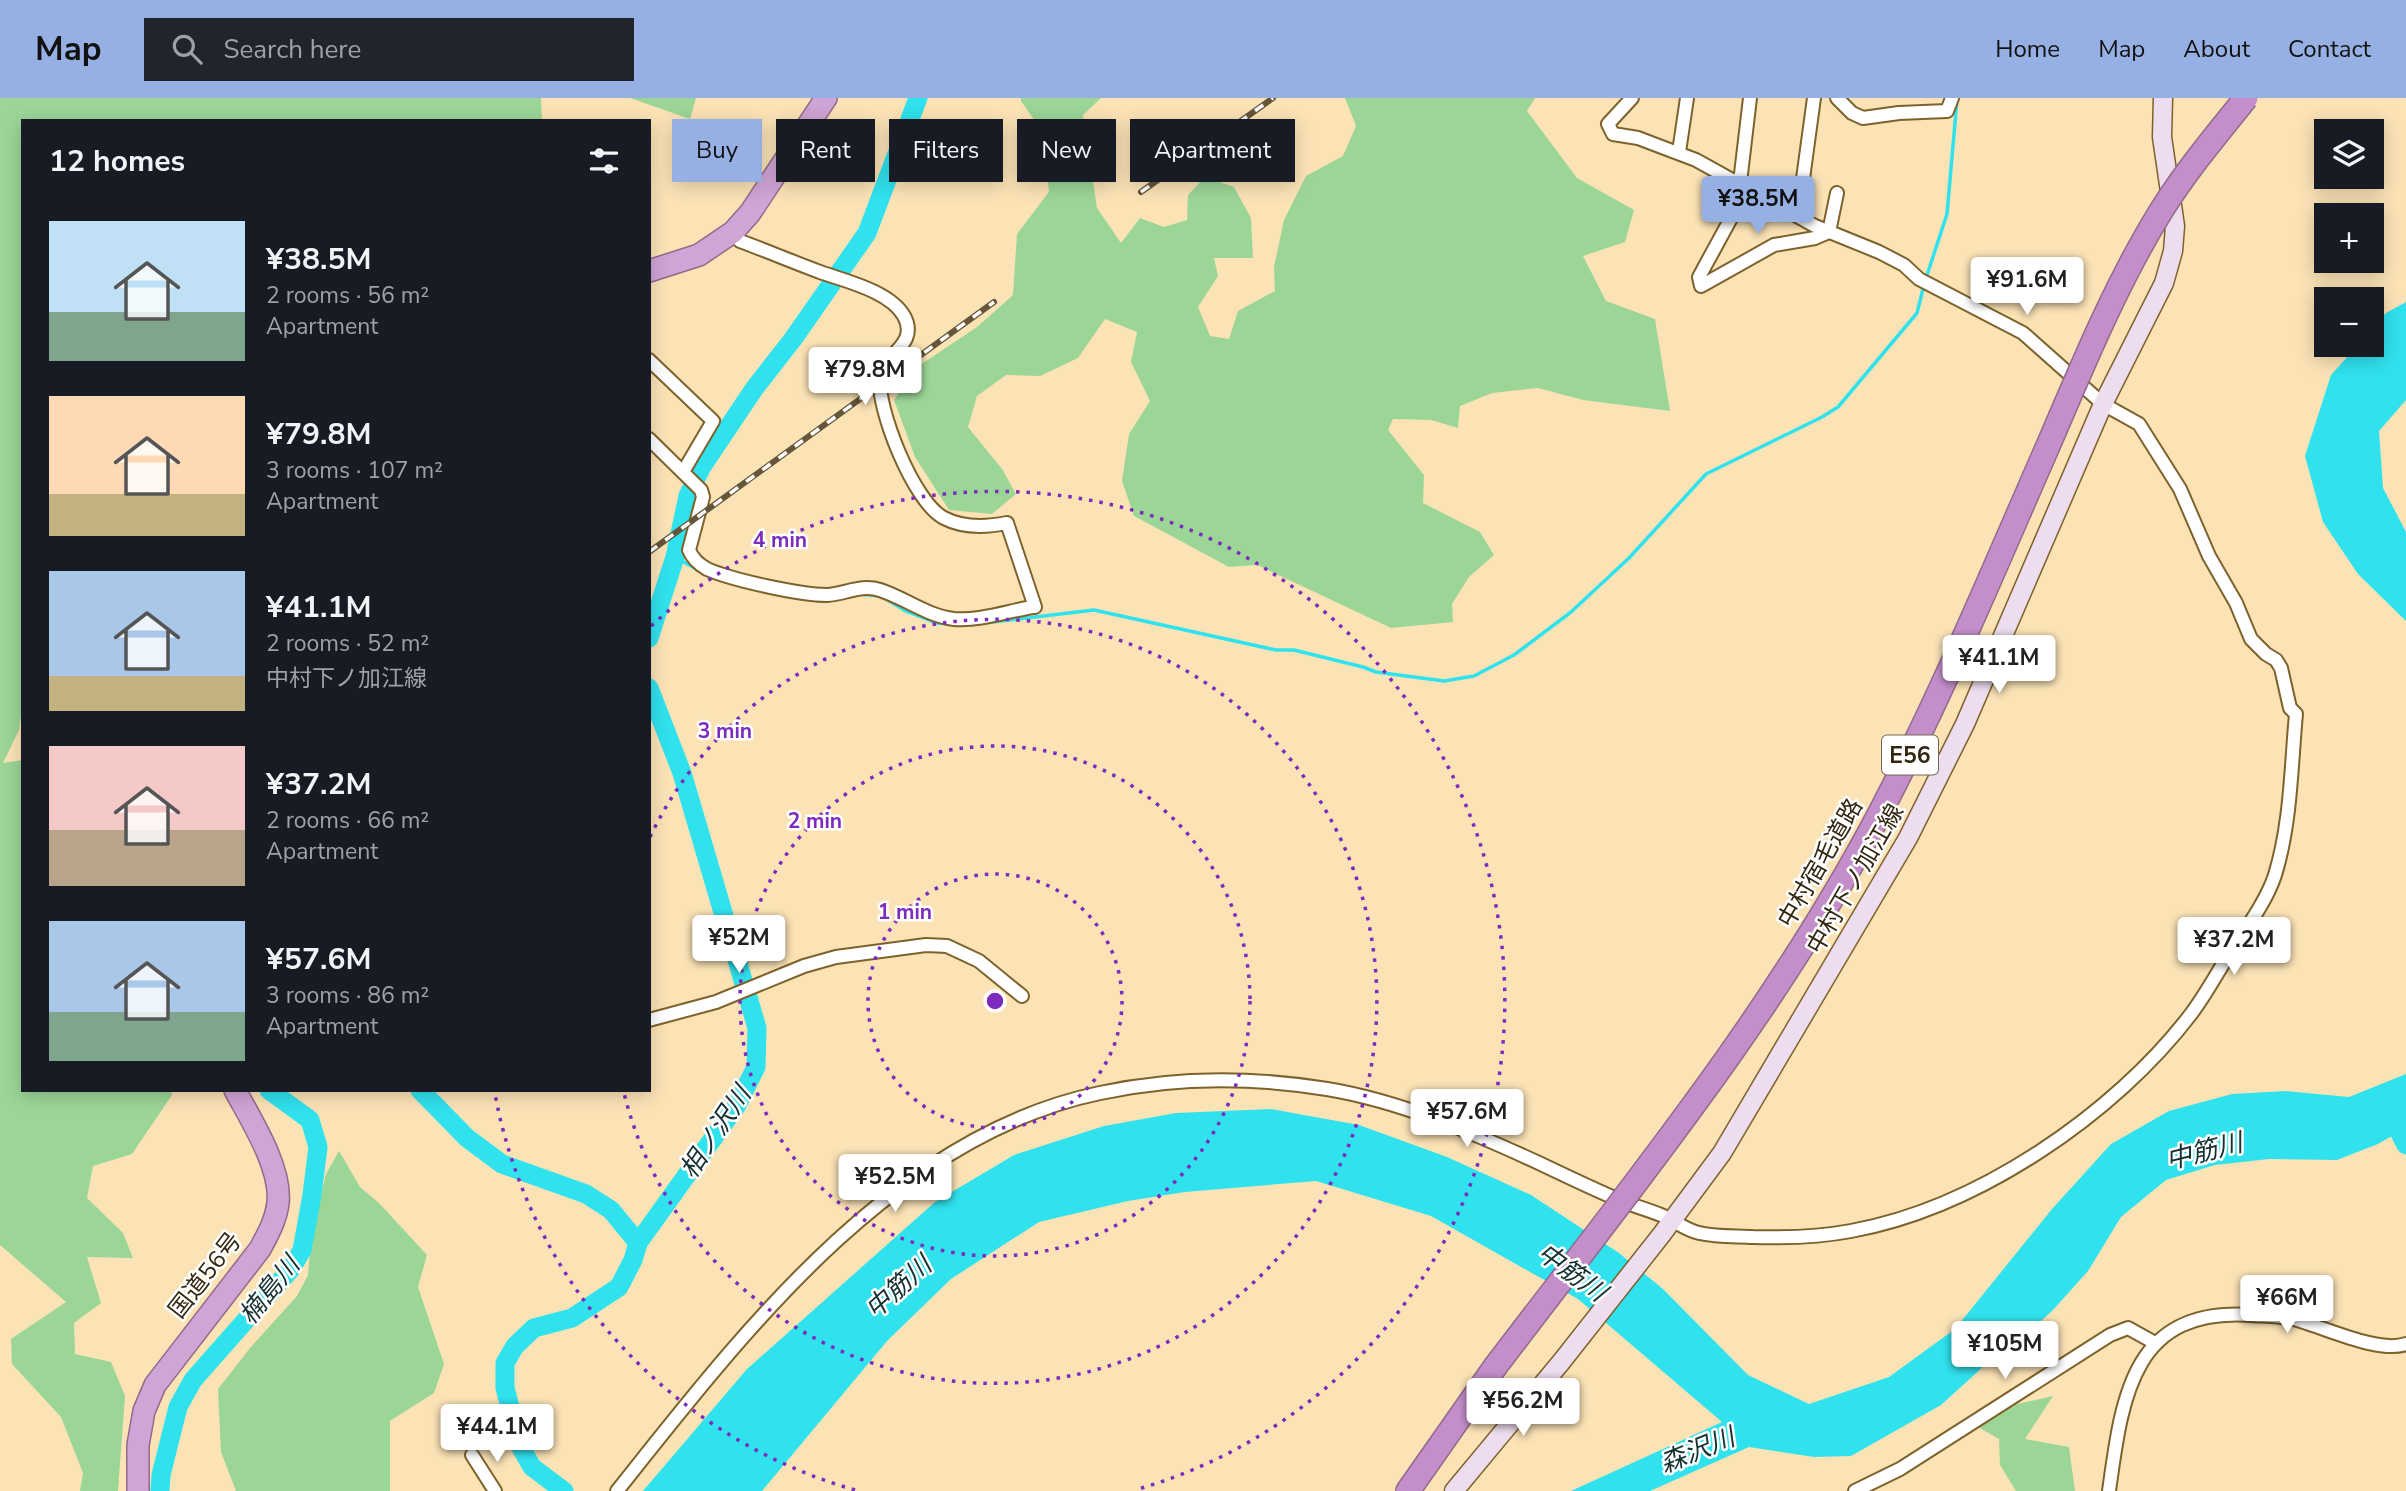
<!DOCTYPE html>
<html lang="en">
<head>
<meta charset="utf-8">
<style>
  body { margin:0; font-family:"Nunito Sans","Noto Sans JP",sans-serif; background:#20242c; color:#f1f3f6; height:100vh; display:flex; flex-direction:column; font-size:26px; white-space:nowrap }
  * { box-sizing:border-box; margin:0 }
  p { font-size:23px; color:#9ea1a6 }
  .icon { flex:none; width:38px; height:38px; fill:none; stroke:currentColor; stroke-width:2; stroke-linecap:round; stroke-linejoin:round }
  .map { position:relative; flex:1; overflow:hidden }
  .panel { position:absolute; left:21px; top:21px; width:630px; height:973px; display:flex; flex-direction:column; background:#171b24; border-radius:0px; box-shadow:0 4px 18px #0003 }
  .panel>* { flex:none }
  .top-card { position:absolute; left:672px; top:21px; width:665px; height:63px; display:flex; gap:14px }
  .fabs { position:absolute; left:2314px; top:21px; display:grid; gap:14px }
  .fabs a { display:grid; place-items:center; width:70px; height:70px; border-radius:0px; background:#171b24; box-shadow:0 4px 18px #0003; font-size:35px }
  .price { position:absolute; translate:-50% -60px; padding:0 16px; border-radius:7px; background:#fff; color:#222; font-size:23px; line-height:46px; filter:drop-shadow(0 2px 4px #0008) }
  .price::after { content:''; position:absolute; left:50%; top:42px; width:21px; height:16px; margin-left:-10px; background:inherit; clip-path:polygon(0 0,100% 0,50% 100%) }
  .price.active { background:#97b0e3; color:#111 }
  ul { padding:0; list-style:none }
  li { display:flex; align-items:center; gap:21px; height:175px; padding:0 28px }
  li span { display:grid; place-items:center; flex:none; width:196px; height:140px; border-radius:0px; color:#555 }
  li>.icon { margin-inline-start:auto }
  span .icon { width:84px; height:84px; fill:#fffc; stroke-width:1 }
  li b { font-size:30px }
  h2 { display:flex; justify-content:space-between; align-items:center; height:84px; padding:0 28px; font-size:30px }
  .tag { padding:0 24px; border-radius:0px; background:#171b24; box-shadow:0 4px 18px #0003; font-size:24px; line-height:63px }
  .tag.active { background:#97b0e3; color:#111 }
  header { display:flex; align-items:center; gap:42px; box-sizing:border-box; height:98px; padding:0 35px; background:#97b0e3; color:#111 }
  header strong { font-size:33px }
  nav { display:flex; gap:38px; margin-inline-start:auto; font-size:24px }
  .search { width:490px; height:63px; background:#20242c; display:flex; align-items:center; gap:18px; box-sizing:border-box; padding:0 24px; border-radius:0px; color:#9ea1a6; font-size:26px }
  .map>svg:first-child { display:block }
</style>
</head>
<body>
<header>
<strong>Map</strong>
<div class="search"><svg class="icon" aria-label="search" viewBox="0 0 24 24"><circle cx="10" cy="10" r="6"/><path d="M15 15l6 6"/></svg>Search here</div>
<nav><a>Home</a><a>Map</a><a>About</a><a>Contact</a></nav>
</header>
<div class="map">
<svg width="2406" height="1393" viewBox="0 0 2406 1393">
  <rect width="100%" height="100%" fill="#fce3b6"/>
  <g fill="#9cd697">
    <polygon points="0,0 541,0 542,23 23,23 23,604 19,632 3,665 23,662 23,992 171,992 172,997 132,1056 93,1068 87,1100 123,1135 133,1160 87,1159 101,1205 74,1225 75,1256 111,1264 125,1298 118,1393 80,1393 83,1375 61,1319 12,1266 11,1241 66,1204 0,1147"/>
    <polygon points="630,0 696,0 690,21"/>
    <polygon points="1021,0 1101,0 1083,17 1097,110 1121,145 1140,120 1164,129 1187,122 1188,97 1205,79 1234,89 1251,120 1253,160 1214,160 1218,178 1198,209 1210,238 1229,241 1238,213 1275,193 1274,169 1284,122 1306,78 1343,58 1356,28 1345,0 1535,0 1527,13 1577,80 1634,112 1625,144 1583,158 1606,203 1655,221 1670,313 1583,302 1538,290 1492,295 1460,308 1458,330 1431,322 1393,321 1388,332 1424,377 1423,405 1480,434 1494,457 1469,479 1452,506 1453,524 1391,530 1257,467 1229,469 1134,418 1122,383 1129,336 1150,303 1131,264 1137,234 1105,221 1078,260 1040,278 1006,277 977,298 968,329 1002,371 1016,396 992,416 949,412 915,359 894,302 917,269 977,229 1013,197 1017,136 1049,94 1042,33 1021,3"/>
    <polygon points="339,1053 360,1089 379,1105 427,1157 418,1189 444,1266 434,1295 390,1323 390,1393 236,1393 221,1354 218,1291 250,1250 297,1198 308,1177 311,1139 326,1076"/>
    <polygon points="2053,1298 2025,1341 2069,1349 2075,1393 2016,1393 2000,1367 1999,1341 1978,1329 2004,1309"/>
  </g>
  <g fill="#30e2ee">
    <polygon points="2406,204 2406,302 2379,333 2383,390 2406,434 2406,523 2358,476 2323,424 2305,358 2331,277 2358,247 2371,247 2371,232 2386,215"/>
    <polygon points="2406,976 2406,1030 2378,1046 2337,1062 2269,1061 2215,1067 2166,1082 2121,1119 2088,1173 2053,1212 2010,1251 1984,1268 1941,1307 1851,1358 1814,1359 1749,1349 1650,1393 1571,1393 1722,1324 1578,1201 1431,1118 1316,1083 1185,1094 1128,1103 1039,1124 951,1181 887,1243 762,1393 643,1393 747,1271 935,1104 1014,1057 1104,1028 1176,1015 1271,1011 1359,1027 1447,1059 1531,1097 1619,1155 1663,1191 1748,1277 1809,1306 1889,1279 1955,1231 2052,1111 2111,1046 2169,1013 2232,996 2286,993 2349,999"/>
  </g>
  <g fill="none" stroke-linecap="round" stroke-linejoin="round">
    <g stroke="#30e2ee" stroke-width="3.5">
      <polyline points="1926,180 1947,116 1957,2"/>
      <polyline points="675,459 698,472"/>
      <polyline points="858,496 881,498 906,513 937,525 966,527"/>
      <polyline points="984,525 1094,512 1276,552 1294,552 1363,569 1376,574 1444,583 1474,578 1514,557 1571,514 1629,460 1706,376 1822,319 1838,309 1917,215 1924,187"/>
    </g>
    <g stroke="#30e2ee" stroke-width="19">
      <polyline points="649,540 675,459 688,398 701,370 754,291 793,241 867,135 918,0"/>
      <polyline points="420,992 467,1040 502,1066 586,1096 611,1112 638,1145"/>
      <polyline points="2391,1018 2406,1047"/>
      <polyline points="160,1393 161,1377 178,1309 193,1282 291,1171 302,1152 312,1097 318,1049 310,1022 269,992"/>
      <polyline points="564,1393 532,1369 520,1348 505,1290 505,1265 515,1248 534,1230 572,1220 619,1189 633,1162 638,1145 737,1007 756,969 757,930 682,675 649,590"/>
    </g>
    <defs>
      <g id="minor">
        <polyline points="1837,0 1852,15 1863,20 1899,15 1947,13 1952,0"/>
        <polyline points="1679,54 1687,0"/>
        <polyline points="1738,84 1741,76 1750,0"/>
        <polyline points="1748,89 1699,179 1701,188 1774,147 1815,140 1829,134 1837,95"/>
        <polyline points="1796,117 1799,110 1814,0"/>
        <path d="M 733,134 L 740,143 C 767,153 793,164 820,174 C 845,183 890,193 904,218 C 920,247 882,257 880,278 C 876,310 914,405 944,420 C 963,430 987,429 1007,425 L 1035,509"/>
        <polyline points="649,262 713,323 683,374"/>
        <path d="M 649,341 L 701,392 L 703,399 L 689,452 C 692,460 700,467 707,471 C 732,482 800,497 827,497 C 845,496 861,486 880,492 C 905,500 927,518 954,521 C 980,523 1008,513 1033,509"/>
        <polyline points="649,922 716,904 804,868 836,859 926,847 947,848 979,863 1022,898"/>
        <polyline points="472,1357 495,1393"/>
        <path d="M 617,1393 C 742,1236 892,1038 1100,995 C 1174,979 1253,979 1327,991 C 1400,1003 1474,1035 1541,1066 C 1564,1077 1587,1088 1610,1098 C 1626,1106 1644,1110 1661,1117 C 1674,1122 1685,1132 1699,1135 C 1717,1139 1736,1138 1753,1139 C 1785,1140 1819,1139 1851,1133 C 1977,1110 2114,1017 2191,916 C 2204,899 2215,879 2226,861 C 2242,836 2266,805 2275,777 C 2291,725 2291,669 2296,616 L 2290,610 L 2281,570 L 2276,562 L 2266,556 L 2251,541 L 2236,505 L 2209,458 L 2180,391 L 2139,326 L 2103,306 L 2023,235 L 1919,181 L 1904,167 L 1879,154 L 1815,128 L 1696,62 L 1638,40 L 1613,36 L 1608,26 L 1632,0"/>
        <polyline points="1855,1393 1900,1371 2110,1237 2128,1230 2155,1245"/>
        <path d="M 2109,1393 C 2122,1299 2132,1209 2251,1217 C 2265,1218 2280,1218 2293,1221 C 2322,1228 2378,1256 2406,1246"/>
      </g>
      <polyline id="secondary" points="1454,1393 1562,1263 1662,1136 1722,1055 1908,740 1965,626 2103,306 2164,185 2173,153 2175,128 2162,39 2163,0"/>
      <g id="trunk">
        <polyline points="649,173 699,157 733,134 750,115 826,0"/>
        <path d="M 138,1393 L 138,1347 L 144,1313 L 155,1287 L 260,1151 C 268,1136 276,1122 278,1105 C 282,1070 251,1022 235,992"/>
      </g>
      <polyline id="motorway" points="1408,1393 1495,1269"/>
    </defs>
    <use href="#minor" stroke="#7d622b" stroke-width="16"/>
    <use href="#secondary" stroke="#7d622b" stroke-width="21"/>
    <use href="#trunk" stroke="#916a8a" stroke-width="24"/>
    <use href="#motorway" stroke="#916a8a" stroke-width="26"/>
    <use href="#minor" stroke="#fff" stroke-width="12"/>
    <use href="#secondary" stroke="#edddef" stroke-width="18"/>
    <use href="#trunk" stroke="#d0a4d6" stroke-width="21"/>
    <use href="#motorway" stroke="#c48ecb" stroke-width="23"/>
    <defs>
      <g id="rail">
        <polyline points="1141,94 1273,0"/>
        <polyline points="649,454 994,204"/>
      </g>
    </defs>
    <use href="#rail" stroke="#655539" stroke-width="6"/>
    <use href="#rail" stroke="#fff" stroke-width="3.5" stroke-dasharray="10" stroke-linecap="butt"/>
    <defs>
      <path id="motorway-bridge" d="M 1495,1269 C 1631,1090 1776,913 1881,713 C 1944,592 1996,466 2051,341 C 2084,264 2117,184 2161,113 C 2186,73 2216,37 2246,0"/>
    </defs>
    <use href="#motorway-bridge" stroke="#916a8a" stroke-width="26" stroke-linecap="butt"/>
    <use href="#motorway-bridge" stroke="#c48ecb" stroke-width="23"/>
  </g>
  <g fill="none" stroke="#7b2cbf" stroke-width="3.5" stroke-dasharray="3.5 7">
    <circle cx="995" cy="903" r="127"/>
    <circle cx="995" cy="903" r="255"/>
    <path d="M650 739A382 382 0 1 1 624 995"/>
    <path d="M855 1392A509 509 0 0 1 495 996M651 528A509 509 0 1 1 1135 1392"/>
  </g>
  <g text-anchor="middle" stroke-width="5" stroke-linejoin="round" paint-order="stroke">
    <rect fill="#fff" stroke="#706858" stroke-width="2" x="1882" y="637.5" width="56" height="39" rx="5"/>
    <g font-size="23" font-weight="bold" fill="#332710">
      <text x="1910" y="665">E56</text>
    </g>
    <g font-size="24" fill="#332710" stroke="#fff">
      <text transform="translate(1820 765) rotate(-60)" y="8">中村宿毛道路</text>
      <text transform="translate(1855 781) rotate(-60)" y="8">中村下ノ加江線</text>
      <text transform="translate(205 1177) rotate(-52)" y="8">国道56号</text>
    </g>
    <g font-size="26" font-style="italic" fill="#163133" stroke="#fff">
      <text transform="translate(715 1034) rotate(-56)" y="9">相ノ沢川</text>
      <text transform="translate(2204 1053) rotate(-14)" y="9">中筋川</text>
      <text transform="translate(1572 1174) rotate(36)" y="9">中筋川</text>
      <text transform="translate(898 1189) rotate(-42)" y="9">中筋川</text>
      <text transform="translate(269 1192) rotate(-51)" y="9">楠島川</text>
      <text transform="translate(1697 1352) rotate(-22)" y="9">森沢川</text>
    </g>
  </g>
  <circle cx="995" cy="903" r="10" fill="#7b2cbf" stroke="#fff" stroke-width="3.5"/>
  <g font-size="21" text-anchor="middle" font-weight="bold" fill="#7b2cbf" stroke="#fff" stroke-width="5" stroke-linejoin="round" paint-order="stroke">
    <text x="780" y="449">4 min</text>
    <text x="725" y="640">3 min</text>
    <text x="815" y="730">2 min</text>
    <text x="905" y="821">1 min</text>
  </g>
</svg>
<div class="fabs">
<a><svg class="icon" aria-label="layers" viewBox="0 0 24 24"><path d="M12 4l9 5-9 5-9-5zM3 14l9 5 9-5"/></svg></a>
<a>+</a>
<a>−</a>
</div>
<b class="price active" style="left:1758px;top:138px">¥38.5M</b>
<b class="price" style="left:2027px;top:219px">¥91.6M</b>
<b class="price" style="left:865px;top:309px">¥79.8M</b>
<b class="price" style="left:1999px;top:597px">¥41.1M</b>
<b class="price" style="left:739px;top:877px">¥52M</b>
<b class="price" style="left:2234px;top:879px">¥37.2M</b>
<b class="price" style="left:1467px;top:1051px">¥57.6M</b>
<b class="price" style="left:895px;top:1116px">¥52.5M</b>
<b class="price" style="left:2287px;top:1237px">¥66M</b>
<b class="price" style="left:2005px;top:1283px">¥105M</b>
<b class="price" style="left:1523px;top:1340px">¥56.2M</b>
<b class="price" style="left:497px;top:1366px">¥44.1M</b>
<div class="top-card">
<a class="tag active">Buy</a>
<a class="tag">Rent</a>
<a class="tag">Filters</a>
<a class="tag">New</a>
<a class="tag">Apartment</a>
</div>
<section class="panel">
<h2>12 homes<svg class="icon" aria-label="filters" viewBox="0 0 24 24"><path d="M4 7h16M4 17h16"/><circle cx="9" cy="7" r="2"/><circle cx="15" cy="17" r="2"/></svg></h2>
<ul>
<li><span style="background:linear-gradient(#bfe0f5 65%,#7fa58c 0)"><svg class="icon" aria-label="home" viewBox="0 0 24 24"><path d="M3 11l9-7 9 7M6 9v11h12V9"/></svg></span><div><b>¥38.5M</b><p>2 rooms · 56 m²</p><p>Apartment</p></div></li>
<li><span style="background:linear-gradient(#ffd9b3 70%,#c2b280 0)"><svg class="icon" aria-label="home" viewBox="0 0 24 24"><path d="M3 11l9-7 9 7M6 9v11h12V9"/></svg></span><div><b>¥79.8M</b><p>3 rooms · 107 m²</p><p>Apartment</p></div></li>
<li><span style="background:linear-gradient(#a9c7e8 75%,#c2b280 0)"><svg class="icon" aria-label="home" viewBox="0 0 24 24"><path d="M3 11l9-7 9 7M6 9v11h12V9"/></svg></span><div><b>¥41.1M</b><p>2 rooms · 52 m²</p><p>中村下ノ加江線</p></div></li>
<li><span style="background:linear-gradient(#f6c9c9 60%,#b9a48a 0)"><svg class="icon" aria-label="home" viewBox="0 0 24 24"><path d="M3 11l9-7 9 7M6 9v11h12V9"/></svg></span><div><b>¥37.2M</b><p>2 rooms · 66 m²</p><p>Apartment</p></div></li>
<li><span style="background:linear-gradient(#a9c7e8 65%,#7fa58c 0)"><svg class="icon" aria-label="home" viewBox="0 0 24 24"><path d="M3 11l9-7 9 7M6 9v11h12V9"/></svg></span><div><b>¥57.6M</b><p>3 rooms · 86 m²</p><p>Apartment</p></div></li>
</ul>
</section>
</div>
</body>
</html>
